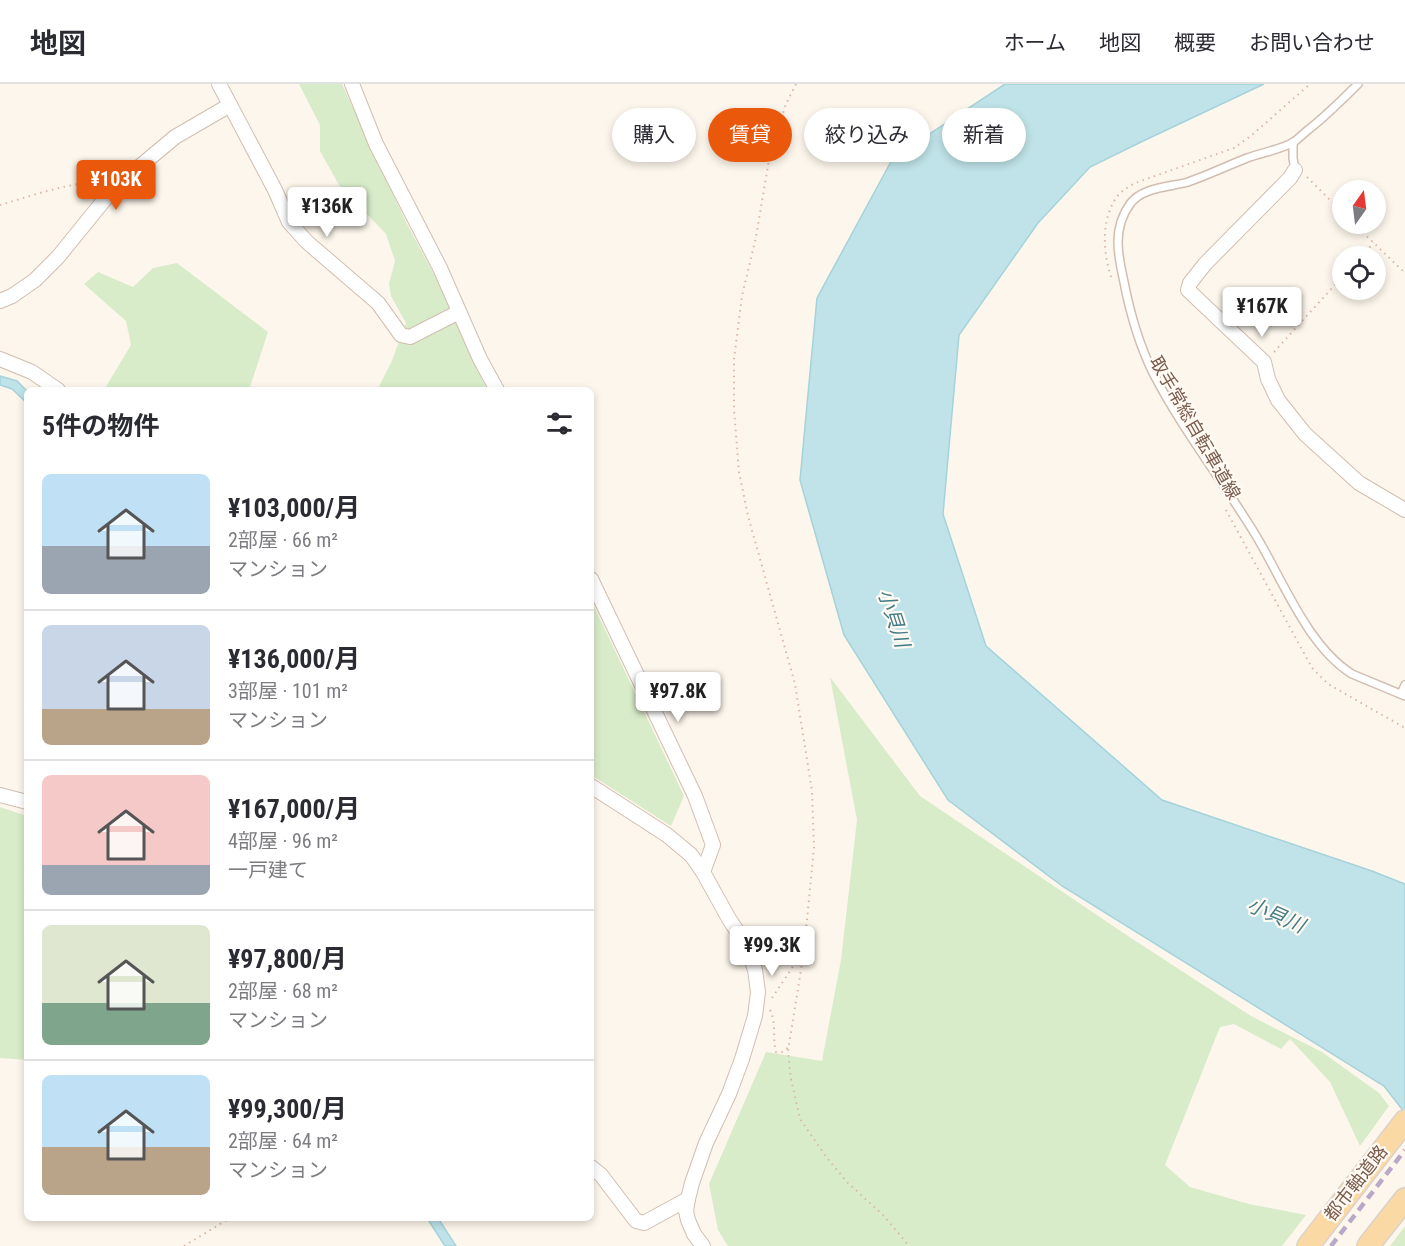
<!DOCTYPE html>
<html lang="ja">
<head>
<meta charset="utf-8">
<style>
  body { margin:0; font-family:"Roboto Condensed","Noto Sans JP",sans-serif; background:#f7f7f7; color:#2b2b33; height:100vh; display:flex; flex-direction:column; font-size:22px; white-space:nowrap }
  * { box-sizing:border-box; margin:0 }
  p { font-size:20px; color:#7c7c81 }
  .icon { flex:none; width:33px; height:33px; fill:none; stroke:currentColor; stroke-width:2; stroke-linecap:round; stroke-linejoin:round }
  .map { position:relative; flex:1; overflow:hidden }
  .details { position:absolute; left:24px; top:303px; width:570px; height:834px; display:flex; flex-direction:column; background:#fff; border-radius:9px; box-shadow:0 3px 9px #0003 }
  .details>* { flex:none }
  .top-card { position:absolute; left:612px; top:24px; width:570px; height:54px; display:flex; gap:12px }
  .needle { width:39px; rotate:14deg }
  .tools { position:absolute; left:1332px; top:96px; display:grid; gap:12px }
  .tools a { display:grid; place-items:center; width:54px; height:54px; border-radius:50%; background:#fff; box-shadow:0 3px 9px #0003; font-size:30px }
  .price { position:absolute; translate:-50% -51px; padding:0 14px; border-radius:6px; background:#fff; color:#222; font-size:20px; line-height:39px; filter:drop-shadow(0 2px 3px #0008) }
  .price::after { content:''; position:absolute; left:50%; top:36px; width:18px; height:14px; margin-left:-9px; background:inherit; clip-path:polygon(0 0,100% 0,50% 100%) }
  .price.selected { background:#ea580c; color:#fff }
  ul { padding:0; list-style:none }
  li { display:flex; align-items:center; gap:18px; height:150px; padding:0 18px }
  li+li { border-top:2px solid #e1e1e2 }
  li span { display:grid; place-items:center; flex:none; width:168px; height:120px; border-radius:9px; color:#555 }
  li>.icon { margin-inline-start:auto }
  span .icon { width:72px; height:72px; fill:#fffc; stroke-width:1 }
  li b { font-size:26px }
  h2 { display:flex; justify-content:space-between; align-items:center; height:72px; padding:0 18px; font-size:26px }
  .tag { padding:0 21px; border-radius:27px; background:#fff; box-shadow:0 3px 9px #0003; font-size:21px; line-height:54px }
  .tag.selected { background:#ea580c; color:#fff }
  header { display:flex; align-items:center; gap:36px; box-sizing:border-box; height:84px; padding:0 30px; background:#fff; border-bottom:2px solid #e1e1e2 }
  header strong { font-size:28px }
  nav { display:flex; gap:33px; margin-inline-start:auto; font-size:21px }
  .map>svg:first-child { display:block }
</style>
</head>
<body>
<header>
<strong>地図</strong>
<nav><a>ホーム</a><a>地図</a><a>概要</a><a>お問い合わせ</a></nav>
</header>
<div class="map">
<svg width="1405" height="1162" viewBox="0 0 1405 1162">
  <rect width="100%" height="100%" fill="#fdf6ec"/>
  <g fill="#d8ecc9">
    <polygon points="299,0 342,0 406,138 447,215 487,306 377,306 391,279 406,239 391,212 389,200 395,177 386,150 339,101 320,67 320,41"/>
    <polygon points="177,179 268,248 249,306 104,306 131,261 126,237 84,200 98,188 133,203 153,184"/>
    <polygon points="591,516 684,712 671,742 591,691"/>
    <polygon points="830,593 920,712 1128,852 1251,932 1322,968 1379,1009 1389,1022 1360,1062 1330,998 1290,955 1281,965 1234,940 1220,943 1165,1081 1190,1103 1249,1120 1306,1131 1282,1162 728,1162 718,1146 709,1100 766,968 822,977 841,876 857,736"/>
    <polygon points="0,723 27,732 27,976 0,974"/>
    <polygon points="1405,1142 1405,1162 1390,1162"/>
  </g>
  <g fill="#bfe3e8" stroke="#a5d3da" stroke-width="1.5">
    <polygon points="1005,0 1264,0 1141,58 1090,83 1038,139 959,251 943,430 986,562 1162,716 1372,787 1405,800 1405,1029 1384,1002 1062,802 948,716 844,551 800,396 817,214 893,74"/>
    <polygon points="0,292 17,297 27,307 27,319 12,305 0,301"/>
    <polygon points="427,1134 438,1134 456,1162 445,1162"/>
  </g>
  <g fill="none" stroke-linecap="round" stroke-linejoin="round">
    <defs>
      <g id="service">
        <path d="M 1358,0 C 1342,16 1326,32 1308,46 C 1303,50 1299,54 1294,58 C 1282,65 1261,69 1247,74 C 1227,82 1208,91 1188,98 C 1170,103 1142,103 1130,120 C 1112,145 1118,171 1124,198 C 1130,229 1139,260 1153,289 C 1182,345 1222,396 1255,450 C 1282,494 1307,562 1352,590 L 1405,612"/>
        <polyline points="1293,58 1293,74 1295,86"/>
        <polyline points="1401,610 1405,601"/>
      </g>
      <g id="minor">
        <polyline points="219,0 275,106 289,138 307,158 378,219 401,251 410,253 459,228"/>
        <polyline points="352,0 376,60 440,184 480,275 497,306"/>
        <polyline points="1295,86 1290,94 1205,180 1190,199 1188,206 1264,278 1268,295 1278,316 1305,350 1359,399 1405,426"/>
        <polyline points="0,217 12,212 35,196 58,173 114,104 175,53 230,21"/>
        <polyline points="0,275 32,288 58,306"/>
        <polyline points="591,495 695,712 713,761 703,788"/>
        <polyline points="591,702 667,751 691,771 703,788 729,835 747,862 755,886 758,908 755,932 742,975 729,1010 706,1059 692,1099 688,1115 686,1127 688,1136 694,1150 703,1162"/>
        <polyline points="0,711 27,718"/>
        <polyline points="591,1083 601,1091 636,1137 644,1139 688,1115"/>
      </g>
      <g id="primary">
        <polyline points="1308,1162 1405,1037"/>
        <polyline points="1368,1162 1405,1115"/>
      </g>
    </defs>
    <use href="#service" stroke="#d1beb0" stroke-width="10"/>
    <use href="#minor" stroke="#d1beb0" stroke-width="16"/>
    <use href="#primary" stroke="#dad1cd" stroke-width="24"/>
    <g stroke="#d9b8a5" stroke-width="2" stroke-dasharray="1.5 4.5" stroke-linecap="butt">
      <polyline points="796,0 786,20 770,70 756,153 742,212 734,275 734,325 739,388 748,432 795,600 812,707 814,763 804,867 788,967 791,995 800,1035 827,1074 847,1098 883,1131 909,1162"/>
      <polyline points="1307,93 1342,128"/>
      <path d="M 0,121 C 21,115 82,94 100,100"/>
      <polyline points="1354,140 1405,189"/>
      <polyline points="1361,172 1374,159"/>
      <path d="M 1111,193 C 1103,168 1101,137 1116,114 C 1121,107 1128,103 1135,99 L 1234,64 L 1252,51 L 1310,0"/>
      <polyline points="1274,268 1342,193"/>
      <polyline points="1226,426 1312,584 1328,600 1405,644"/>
      <polyline points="772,914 802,869"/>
      <path d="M 770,926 C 777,940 772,954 776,968 L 782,968 L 789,963"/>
      <polyline points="184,1162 230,1134"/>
    </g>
    <use href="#service" stroke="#fff" stroke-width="7"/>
    <use href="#minor" stroke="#fff" stroke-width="14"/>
    <use href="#primary" stroke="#fbd9a5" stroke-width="21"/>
    <polyline stroke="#b9a8c9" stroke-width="4.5" stroke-dasharray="9 6" stroke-linecap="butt" points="1331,1162 1405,1066"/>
  </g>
  <g text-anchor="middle" stroke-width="4.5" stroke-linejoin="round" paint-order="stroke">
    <g font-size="18" fill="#7a5c4d" stroke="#fffaf3">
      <text transform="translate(1195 344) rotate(60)" y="6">取手常総自転車道線</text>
      <text transform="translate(1356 1099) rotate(-52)" y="6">都市軸道路</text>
    </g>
    <g font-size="20" font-style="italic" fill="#437c86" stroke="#fffaf3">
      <text transform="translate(894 534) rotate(72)" y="7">小貝川</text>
      <text transform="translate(1276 831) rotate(23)" y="7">小貝川</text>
    </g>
  </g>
</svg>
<div class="tools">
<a><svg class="needle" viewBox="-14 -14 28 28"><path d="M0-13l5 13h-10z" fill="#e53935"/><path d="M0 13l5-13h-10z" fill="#7c7c81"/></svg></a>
<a><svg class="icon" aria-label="locate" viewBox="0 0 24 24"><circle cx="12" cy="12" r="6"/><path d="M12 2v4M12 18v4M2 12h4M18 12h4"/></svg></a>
</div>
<b class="price selected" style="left:116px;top:127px">¥103K</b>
<b class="price" style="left:327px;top:154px">¥136K</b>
<b class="price" style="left:1262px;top:254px">¥167K</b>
<b class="price" style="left:678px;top:639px">¥97.8K</b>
<b class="price" style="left:772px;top:893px">¥99.3K</b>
<div class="top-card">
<a class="tag">購入</a>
<a class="tag selected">賃貸</a>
<a class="tag">絞り込み</a>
<a class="tag">新着</a>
</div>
<section class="details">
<h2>5件の物件<svg class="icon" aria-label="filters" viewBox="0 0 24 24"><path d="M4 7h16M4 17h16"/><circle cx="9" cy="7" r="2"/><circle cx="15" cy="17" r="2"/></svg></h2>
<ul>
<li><span style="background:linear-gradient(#bfe0f5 60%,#9aa5b1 0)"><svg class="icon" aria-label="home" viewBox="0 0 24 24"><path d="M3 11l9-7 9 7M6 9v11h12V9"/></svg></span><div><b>¥103,000/月</b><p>2部屋 · 66 m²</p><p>マンション</p></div></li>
<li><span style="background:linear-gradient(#c9d6e8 70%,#b9a48a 0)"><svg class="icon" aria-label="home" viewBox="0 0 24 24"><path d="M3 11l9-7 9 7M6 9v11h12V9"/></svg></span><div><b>¥136,000/月</b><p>3部屋 · 101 m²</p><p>マンション</p></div></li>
<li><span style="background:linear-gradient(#f6c9c9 75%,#9aa5b1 0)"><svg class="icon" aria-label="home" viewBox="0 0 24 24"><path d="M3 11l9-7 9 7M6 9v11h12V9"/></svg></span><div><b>¥167,000/月</b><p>4部屋 · 96 m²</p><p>一戸建て</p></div></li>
<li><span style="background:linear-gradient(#dfe7d0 65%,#7fa58c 0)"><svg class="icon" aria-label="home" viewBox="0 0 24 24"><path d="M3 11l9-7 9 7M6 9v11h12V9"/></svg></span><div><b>¥97,800/月</b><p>2部屋 · 68 m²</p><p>マンション</p></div></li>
<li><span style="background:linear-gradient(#bfe0f5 60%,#b9a48a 0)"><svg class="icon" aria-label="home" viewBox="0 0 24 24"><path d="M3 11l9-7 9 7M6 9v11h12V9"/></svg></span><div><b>¥99,300/月</b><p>2部屋 · 64 m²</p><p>マンション</p></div></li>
</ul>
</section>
</div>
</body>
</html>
